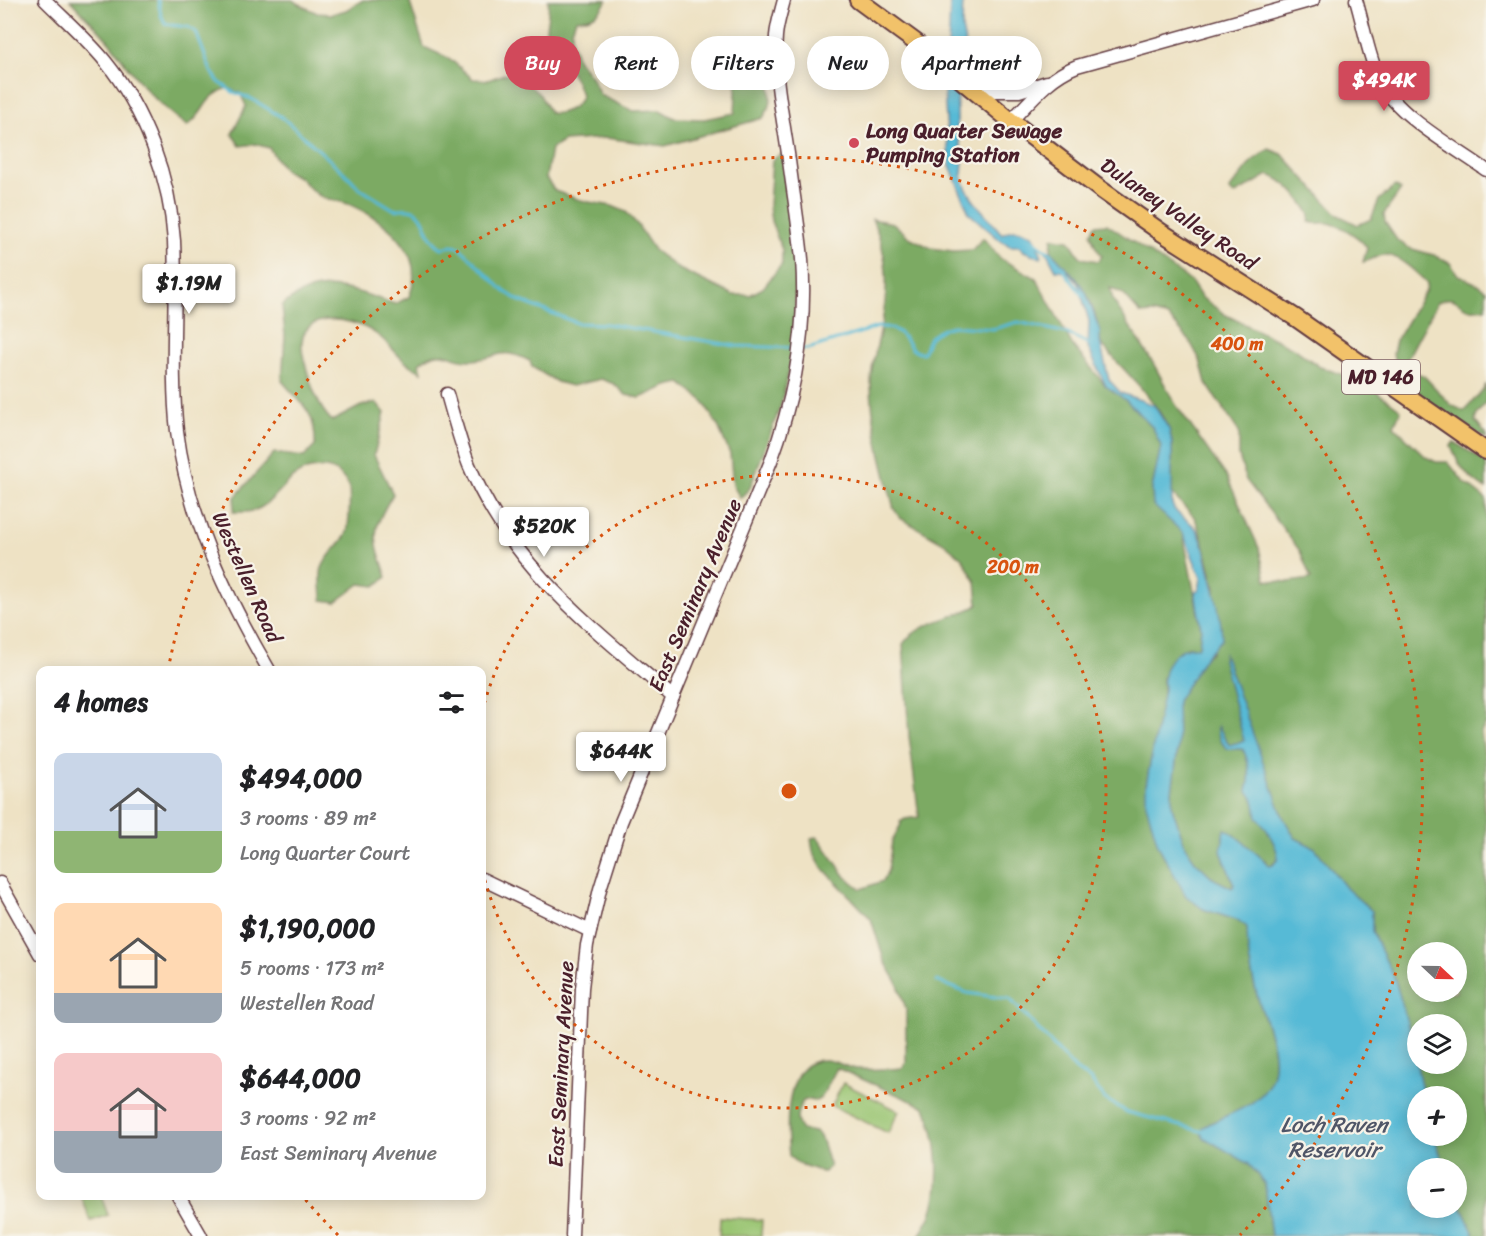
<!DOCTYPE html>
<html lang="en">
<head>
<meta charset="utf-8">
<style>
  body { margin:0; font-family:Sriracha,sans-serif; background:#f2f2f2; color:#202124; height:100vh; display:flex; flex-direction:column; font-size:22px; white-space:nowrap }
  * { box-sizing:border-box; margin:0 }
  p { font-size:20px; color:#757577 }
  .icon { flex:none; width:33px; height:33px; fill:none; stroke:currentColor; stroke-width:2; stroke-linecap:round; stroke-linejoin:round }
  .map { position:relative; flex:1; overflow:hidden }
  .panel { position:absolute; left:36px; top:666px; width:450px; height:534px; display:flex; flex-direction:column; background:#fff; border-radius:12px; box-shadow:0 3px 15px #0003 }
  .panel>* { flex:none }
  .top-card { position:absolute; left:504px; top:36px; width:570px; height:54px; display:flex; gap:12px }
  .needle { width:39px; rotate:112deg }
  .tools { position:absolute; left:1407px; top:942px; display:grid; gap:12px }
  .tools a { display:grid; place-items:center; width:60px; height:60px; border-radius:50%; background:#fff; box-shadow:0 3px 15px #0003; font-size:30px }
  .price { position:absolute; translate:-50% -51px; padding:0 14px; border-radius:6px; background:#fff; color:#222; font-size:20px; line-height:39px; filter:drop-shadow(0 2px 3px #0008) }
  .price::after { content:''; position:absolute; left:50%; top:36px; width:18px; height:14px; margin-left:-9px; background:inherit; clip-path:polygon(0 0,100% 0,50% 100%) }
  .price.current { background:#d1495b; color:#fff }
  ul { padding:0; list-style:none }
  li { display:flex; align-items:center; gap:18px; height:150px; padding:0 18px }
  li span { display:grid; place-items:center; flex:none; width:168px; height:120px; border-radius:12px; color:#555 }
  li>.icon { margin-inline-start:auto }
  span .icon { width:72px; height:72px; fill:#fffc; stroke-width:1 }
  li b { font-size:26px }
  h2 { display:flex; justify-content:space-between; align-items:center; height:72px; padding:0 18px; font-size:26px }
  .pill { padding:0 21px; border-radius:27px; background:#fff; box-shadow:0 3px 15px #0003; font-size:21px; line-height:54px }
  .pill.current { background:#d1495b; color:#fff }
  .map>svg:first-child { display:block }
</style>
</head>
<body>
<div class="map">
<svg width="1486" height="1236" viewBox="0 0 1486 1236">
  <rect width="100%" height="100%" fill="#f7f3e8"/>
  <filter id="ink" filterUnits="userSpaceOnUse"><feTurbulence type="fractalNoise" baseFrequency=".0167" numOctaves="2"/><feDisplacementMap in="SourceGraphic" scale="12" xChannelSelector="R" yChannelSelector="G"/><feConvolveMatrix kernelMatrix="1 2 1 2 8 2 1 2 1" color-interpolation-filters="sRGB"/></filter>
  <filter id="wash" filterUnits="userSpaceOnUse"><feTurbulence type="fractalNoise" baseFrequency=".008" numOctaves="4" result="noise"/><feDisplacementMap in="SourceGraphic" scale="24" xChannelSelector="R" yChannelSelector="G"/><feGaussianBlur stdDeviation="1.35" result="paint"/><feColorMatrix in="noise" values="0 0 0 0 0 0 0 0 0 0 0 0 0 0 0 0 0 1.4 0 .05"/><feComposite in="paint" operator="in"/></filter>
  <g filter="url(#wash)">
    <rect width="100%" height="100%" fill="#eee2c4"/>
    <g fill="#9ac572" stroke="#72724e" stroke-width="1.5">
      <polygon points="843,1083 899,1111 888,1133 832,1106"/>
      <polygon points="81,1196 101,1196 108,1215 91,1221"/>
      <polygon points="720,1217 762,1220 761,1236 719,1236"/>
    </g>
    <g fill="#7baa64" stroke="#626448" stroke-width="1.5" fill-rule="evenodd">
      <path d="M 70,0 L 292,0 L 317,13 L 332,14 L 346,10 L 363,0 L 409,0 L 424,47 L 450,59 L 473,79 L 488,80 L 504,74 L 519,76 L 540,95 L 550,113 C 562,115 578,108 581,96 C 578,83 569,67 560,58 C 556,53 551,50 548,43 C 542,29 551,14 548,0 L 607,0 C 599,15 593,18 576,19 L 572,30 L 572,42 L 578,60 L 592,78 L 600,95 L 633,111 L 660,110 L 674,118 L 704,119 L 735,113 L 737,72 L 735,58 L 742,46 L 757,47 C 764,63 774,87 770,105 C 769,109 765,114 763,118 L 665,146 L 606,138 L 564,141 L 551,149 L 546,178 L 555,191 L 583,201 L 612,206 L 626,212 L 637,224 L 654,250 L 679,269 L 733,295 L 750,295 L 763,288 L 782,264 L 782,250 L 771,221 L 769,206 L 772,160 L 784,152 L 790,179 L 796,274 L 794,348 L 781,405 L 750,488 L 740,498 L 733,485 L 730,454 L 718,426 L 703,401 L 681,383 L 667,386 L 640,398 L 626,395 L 614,384 L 601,379 L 572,386 L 557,382 L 532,367 L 530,361 C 500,346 501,358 473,360 C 447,362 448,343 419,363 L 422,372 C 398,362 395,347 376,334 C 349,314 290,309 304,359 C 310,381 316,405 332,421 L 361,406 L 376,402 L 385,413 L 374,455 L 393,494 C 370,533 373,536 387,577 L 375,586 L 360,584 L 336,602 L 322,600 C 322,590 319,577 322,568 C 327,554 339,547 346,535 C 349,529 351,491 348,485 C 342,475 335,468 323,468 C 290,466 283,495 260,508 C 251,513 242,512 233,512 L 235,497 L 274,453 L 304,457 L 315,446 C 316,411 303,406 282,381 L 285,336 L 282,306 C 319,273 354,291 395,304 L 409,297 C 427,254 389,223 353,206 C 343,201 332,201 322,197 C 313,193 308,186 301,179 C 296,175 290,174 285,170 C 279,164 274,155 269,148 L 255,144 L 240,146 L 232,134 L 246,106 L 240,93 L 227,88 C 201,99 207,112 187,126 C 156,103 138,82 117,52 C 104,33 85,17 70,0 Z"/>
      <path d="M 1269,149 L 1282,154 L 1338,215 L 1358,225 L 1371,219 L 1379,200 L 1395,186 L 1401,190 L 1384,214 L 1385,222 L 1397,240 L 1409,248 L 1437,256 L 1450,263 L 1458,275 L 1477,284 L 1486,290 L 1486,308 C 1482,308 1474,310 1470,309 C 1456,305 1455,292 1437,303 L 1405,363 L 1405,370 L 1410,375 L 1417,373 L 1424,376 L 1451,405 L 1464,411 L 1483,390 L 1486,384 L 1486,403 L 1477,414 L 1475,421 L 1486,434 L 1486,439 L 1420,396 L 1399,375 L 1393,354 L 1396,340 L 1426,290 L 1427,283 C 1419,275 1398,255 1386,255 C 1379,254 1371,261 1363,262 L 1367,248 C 1361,238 1343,227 1332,224 C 1325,221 1317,225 1309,222 L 1310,215 C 1302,200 1285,179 1268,175 L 1234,195 L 1229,190 L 1252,161 Z"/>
      <path d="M 872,219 L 893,223 L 909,237 L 931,248 L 953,251 L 972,250 L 983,238 L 1001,259 L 1036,278 L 1073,346 L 1106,386 L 1127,401 L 1153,428 L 1161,446 L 1152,489 L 1153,504 L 1183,533 L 1201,628 L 1199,648 L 1187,647 L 1163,677 L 1163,698 L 1146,785 L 1158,845 L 1167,862 L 1203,909 L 1239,921 L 1248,927 C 1247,949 1250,969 1256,991 C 1264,1023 1290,1066 1261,1095 C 1245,1111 1223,1115 1204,1127 L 1212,1143 L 1229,1151 L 1249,1164 L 1265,1184 L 1271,1236 L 919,1236 C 923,1229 928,1222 931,1215 C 942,1183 939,1138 925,1107 L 837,1068 L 821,1098 L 816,1101 L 810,1099 L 803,1101 C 797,1111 794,1120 802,1130 C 806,1131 813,1131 817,1133 C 823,1136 826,1159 830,1166 L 825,1172 L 822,1172 L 797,1163 L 789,1156 C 786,1128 783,1058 826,1060 C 837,1061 846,1068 857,1069 C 870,1070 890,1069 903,1068 L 906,1063 L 906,1009 L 897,982 L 884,960 L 871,919 L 822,867 L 813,851 L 811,838 L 817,837 L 819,839 L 846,877 L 861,889 L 883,881 L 888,870 L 892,841 L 901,824 L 900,822 L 905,819 L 919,817 L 909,736 L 903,644 C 919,621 954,619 978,605 L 976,582 L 962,558 L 944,543 L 900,518 L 894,509 C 884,468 871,425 871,382 C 871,365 877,348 880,332 C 889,291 890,257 872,219 Z"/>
      <path d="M 1107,224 L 1185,277 L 1192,283 L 1201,297 L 1226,315 L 1295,349 L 1320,367 L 1362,381 L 1401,410 L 1394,426 L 1426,457 L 1436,462 L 1448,462 L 1463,481 L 1486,499 L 1486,724 L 1481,732 C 1482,744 1486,757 1486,770 C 1486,785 1481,803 1486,817 L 1486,1236 L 1475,1236 L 1457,1198 L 1456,1168 L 1445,1168 L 1434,1136 L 1456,1136 L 1456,1096 L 1423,1096 L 1412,1040 L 1395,979 L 1372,932 L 1372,911 L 1347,889 L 1315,848 L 1295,838 L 1283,817 L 1260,758 L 1244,735 L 1244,741 L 1229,745 L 1227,749 L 1243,749 C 1249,762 1252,776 1247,790 C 1253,796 1258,802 1256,811 C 1263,824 1278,845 1278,858 L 1269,867 L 1266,861 L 1246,847 L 1235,835 L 1221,851 L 1234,885 L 1232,888 L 1214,879 L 1195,861 L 1185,846 L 1172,807 L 1172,791 L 1178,747 L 1177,701 L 1205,657 L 1212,652 L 1215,588 L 1203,541 L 1195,518 L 1170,492 C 1172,476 1175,441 1168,427 C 1152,394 1122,370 1100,342 C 1099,320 1089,292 1074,276 C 1067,267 1058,260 1051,251 L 1052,238 L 1069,240 L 1081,258 L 1098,261 L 1102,256 L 1095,246 L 1091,234 L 1095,225 ZM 1110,288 L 1123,294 L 1141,314 L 1153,313 L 1168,317 L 1189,340 L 1200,360 L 1206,383 L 1239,432 L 1239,456 L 1246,480 L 1300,551 L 1311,579 L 1289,582 L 1266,580 L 1259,548 L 1227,477 L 1176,405 L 1153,363 L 1113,300 ZM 1418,952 L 1456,952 L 1456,992 L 1418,992 ZM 1418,1024 L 1456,1024 L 1456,1064 L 1418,1064 Z"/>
      <path d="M 1454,442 L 1486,462 L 1486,489 C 1468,478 1458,466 1451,446 Z"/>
    </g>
    <g fill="#57bad6" stroke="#506c80" stroke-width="1.5">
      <path d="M 950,0 L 963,0 L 962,28 L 966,48 L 957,103 L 957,126 L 963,161 L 962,176 L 966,188 L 974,201 L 1002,234 C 1014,227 1022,230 1034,236 L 1042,256 L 1041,258 L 1024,251 L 1019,246 L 1010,246 L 1001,241 L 969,213 L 949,163 L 944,91 L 949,32 Z"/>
      <path d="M 1046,251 L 1051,251 L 1075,277 L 1086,292 L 1100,331 L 1100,342 L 1109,380 L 1121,393 L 1154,405 L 1169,429 L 1172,442 L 1172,504 C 1176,517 1190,519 1197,530 C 1204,542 1205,553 1208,566 C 1214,590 1221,613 1222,639 L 1205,657 L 1177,701 L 1178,747 L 1172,791 L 1172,807 L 1185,846 L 1195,861 L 1214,879 L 1232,888 L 1234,885 L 1221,851 L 1225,829 C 1230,830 1266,861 1269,866 L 1273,865 L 1278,858 C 1278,848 1265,824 1257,818 C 1255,805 1256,800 1247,790 C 1252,776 1249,762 1243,749 L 1227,749 C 1221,742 1217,736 1218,726 L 1229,745 L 1244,741 L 1223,660 L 1224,654 L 1283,817 L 1295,838 L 1315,848 L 1347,889 L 1372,911 L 1372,932 L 1395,979 L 1412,1040 L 1423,1096 L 1418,1096 L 1418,1136 L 1434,1136 L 1445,1168 L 1418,1168 L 1418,1208 L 1456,1208 L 1457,1198 L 1475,1236 L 1271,1236 L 1265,1184 L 1249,1164 L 1203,1137 L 1201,1132 L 1204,1127 C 1223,1115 1245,1111 1261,1095 C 1290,1066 1264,1023 1256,991 C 1250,969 1247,949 1247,927 L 1239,921 L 1203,909 L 1186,896 L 1158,845 L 1146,804 L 1146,785 L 1164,689 C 1161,666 1175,645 1199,647 L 1201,628 L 1195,591 L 1199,590 L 1201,578 L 1183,533 L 1153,505 L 1152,489 L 1161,446 L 1153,428 L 1127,401 L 1106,386 L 1088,348 L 1089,321 L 1078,283 L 1067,271 L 1056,270 Z"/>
    </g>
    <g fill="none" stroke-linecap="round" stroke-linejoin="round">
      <g stroke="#57bad6" stroke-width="3">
        <path d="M 158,0 L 161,15 L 165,23 L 171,25 L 188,27 L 196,32 L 211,71 L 219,82 L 233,92 L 252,99 L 283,118 L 349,177 L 359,188 L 395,210 C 432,202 419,235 442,248 L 452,246 L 459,247 L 504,291 L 518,300 L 577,323 L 607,324 L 736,346 L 796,348"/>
        <polyline points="1034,241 1050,253"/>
        <polyline points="1062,268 1083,296"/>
        <path d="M 802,349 L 808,349 L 878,327 C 910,325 905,355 923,353 L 930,337 L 942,329 L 953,326 L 993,329 L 1018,322 L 1066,333 L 1091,345"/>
        <polyline points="937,981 967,993 1010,999 1076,1070 1091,1080 1105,1099 1127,1112 1204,1132"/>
      </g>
    </g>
  </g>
  <g filter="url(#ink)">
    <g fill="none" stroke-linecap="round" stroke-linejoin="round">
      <defs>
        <g id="minor">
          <path d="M 45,0 C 65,20 87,39 105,61 C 145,110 170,178 174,241 C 177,304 170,368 177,431 C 188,517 226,596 269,670"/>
          <path d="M 1356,0 C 1364,26 1368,56 1380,81 C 1397,116 1454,147 1486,170"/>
          <polyline points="975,91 1019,91 1047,82"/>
          <path d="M 1011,121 C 1031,100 1049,77 1077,66 L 1313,0"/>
          <path d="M 447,394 C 454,418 460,442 469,465 C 513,569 590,625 673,697"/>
          <polyline points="482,879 590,931"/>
          <polyline points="0,883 40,954"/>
          <polyline points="178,1196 201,1236"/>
          <path d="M 572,1236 L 582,988 L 587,945 L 600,889 L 621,822 L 771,461 C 795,396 807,328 802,259 C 799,228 794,198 790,168 C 785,127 773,76 776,36 C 777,24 781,12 784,0"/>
        </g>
        <polyline id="major" points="858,0 914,41 1011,121 1100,189 1161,232 1296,318 1486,451"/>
      </defs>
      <use href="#minor" stroke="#633c42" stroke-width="15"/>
      <use href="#major" stroke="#633c42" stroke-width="20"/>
      <use href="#minor" stroke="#fff" stroke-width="12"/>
      <use href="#major" stroke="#f2c26a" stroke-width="16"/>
    </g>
  </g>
  <g fill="none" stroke="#d8530f" stroke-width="3" stroke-dasharray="3 6">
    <path d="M482 712A317 317 0 1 1 482 870"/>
    <path d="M338 1235A633 633 0 0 1 304 1198M168 670A633 633 0 1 1 1240 1235"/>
  </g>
  <circle fill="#d1495b" stroke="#f7f3e8" stroke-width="2" cx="854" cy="143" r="6"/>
  <g text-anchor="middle" stroke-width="4.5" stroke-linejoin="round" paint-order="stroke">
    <rect fill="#f7f3e8" stroke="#7e5f64" stroke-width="1.5" x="1342" y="360" width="78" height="34" rx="4.5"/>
    <g font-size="20" font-weight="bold" fill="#4a1f2b">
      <text x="1381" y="384">MD 146</text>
    </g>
    <g font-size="21" font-weight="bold" fill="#4a1f2b" stroke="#f7f3e8" text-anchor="start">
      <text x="866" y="138">Long Quarter Sewage<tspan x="866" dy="24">Pumping Station</tspan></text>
    </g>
    <g font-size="21" fill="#4a1f2b" stroke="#f7f3e8">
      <text transform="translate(1179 214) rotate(34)" y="7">Dulaney Valley Road</text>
      <text transform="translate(247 577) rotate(66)" y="7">Westellen Road</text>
      <text transform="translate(695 595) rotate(-67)" y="7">East Seminary Avenue</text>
      <text transform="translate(561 1064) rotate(-87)" y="7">East Seminary Avenue</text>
    </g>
    <g font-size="22" font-style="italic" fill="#4f5567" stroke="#f7f3e8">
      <text x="1334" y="1132">Loch Raven<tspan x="1334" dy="25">Reservoir</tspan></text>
    </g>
  </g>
  <circle cx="789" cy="791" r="9" fill="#d8530f" stroke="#f7f3e8" stroke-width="3"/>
  <g font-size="18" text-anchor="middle" font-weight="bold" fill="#d8530f" stroke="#f7f3e8" stroke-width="4.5" stroke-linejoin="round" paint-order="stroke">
    <text x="1237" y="350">400 m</text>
    <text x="1013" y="573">200 m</text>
  </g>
</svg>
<div class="tools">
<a><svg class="needle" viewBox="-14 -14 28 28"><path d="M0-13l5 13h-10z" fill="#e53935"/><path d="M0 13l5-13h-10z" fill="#757577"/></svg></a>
<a><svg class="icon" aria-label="layers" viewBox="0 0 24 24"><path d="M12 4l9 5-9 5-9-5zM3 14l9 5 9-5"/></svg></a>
<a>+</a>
<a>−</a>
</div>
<b class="price current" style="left:1384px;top:112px">$494K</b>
<b class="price" style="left:189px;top:315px">$1.19M</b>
<b class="price" style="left:544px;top:558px">$520K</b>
<b class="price" style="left:621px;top:783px">$644K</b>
<div class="top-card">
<a class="pill current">Buy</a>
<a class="pill">Rent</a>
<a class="pill">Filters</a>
<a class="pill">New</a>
<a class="pill">Apartment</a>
</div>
<section class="panel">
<h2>4 homes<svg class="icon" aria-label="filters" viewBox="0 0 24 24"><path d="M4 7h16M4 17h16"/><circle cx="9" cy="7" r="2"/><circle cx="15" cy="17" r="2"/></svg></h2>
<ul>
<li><span style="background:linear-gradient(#c9d6e8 65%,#8fb573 0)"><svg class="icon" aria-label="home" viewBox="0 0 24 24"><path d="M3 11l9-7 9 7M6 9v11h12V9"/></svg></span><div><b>$494,000</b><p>3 rooms · 89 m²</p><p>Long Quarter Court</p></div></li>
<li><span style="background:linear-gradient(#ffd9b3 75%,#9aa5b1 0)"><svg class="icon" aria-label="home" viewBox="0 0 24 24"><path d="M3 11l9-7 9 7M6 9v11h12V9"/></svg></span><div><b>$1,190,000</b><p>5 rooms · 173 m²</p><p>Westellen Road</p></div></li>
<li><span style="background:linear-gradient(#f6c9c9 65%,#9aa5b1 0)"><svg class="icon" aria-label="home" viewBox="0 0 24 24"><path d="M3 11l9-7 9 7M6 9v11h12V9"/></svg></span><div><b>$644,000</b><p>3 rooms · 92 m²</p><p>East Seminary Avenue</p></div></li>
</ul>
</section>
</div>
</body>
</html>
